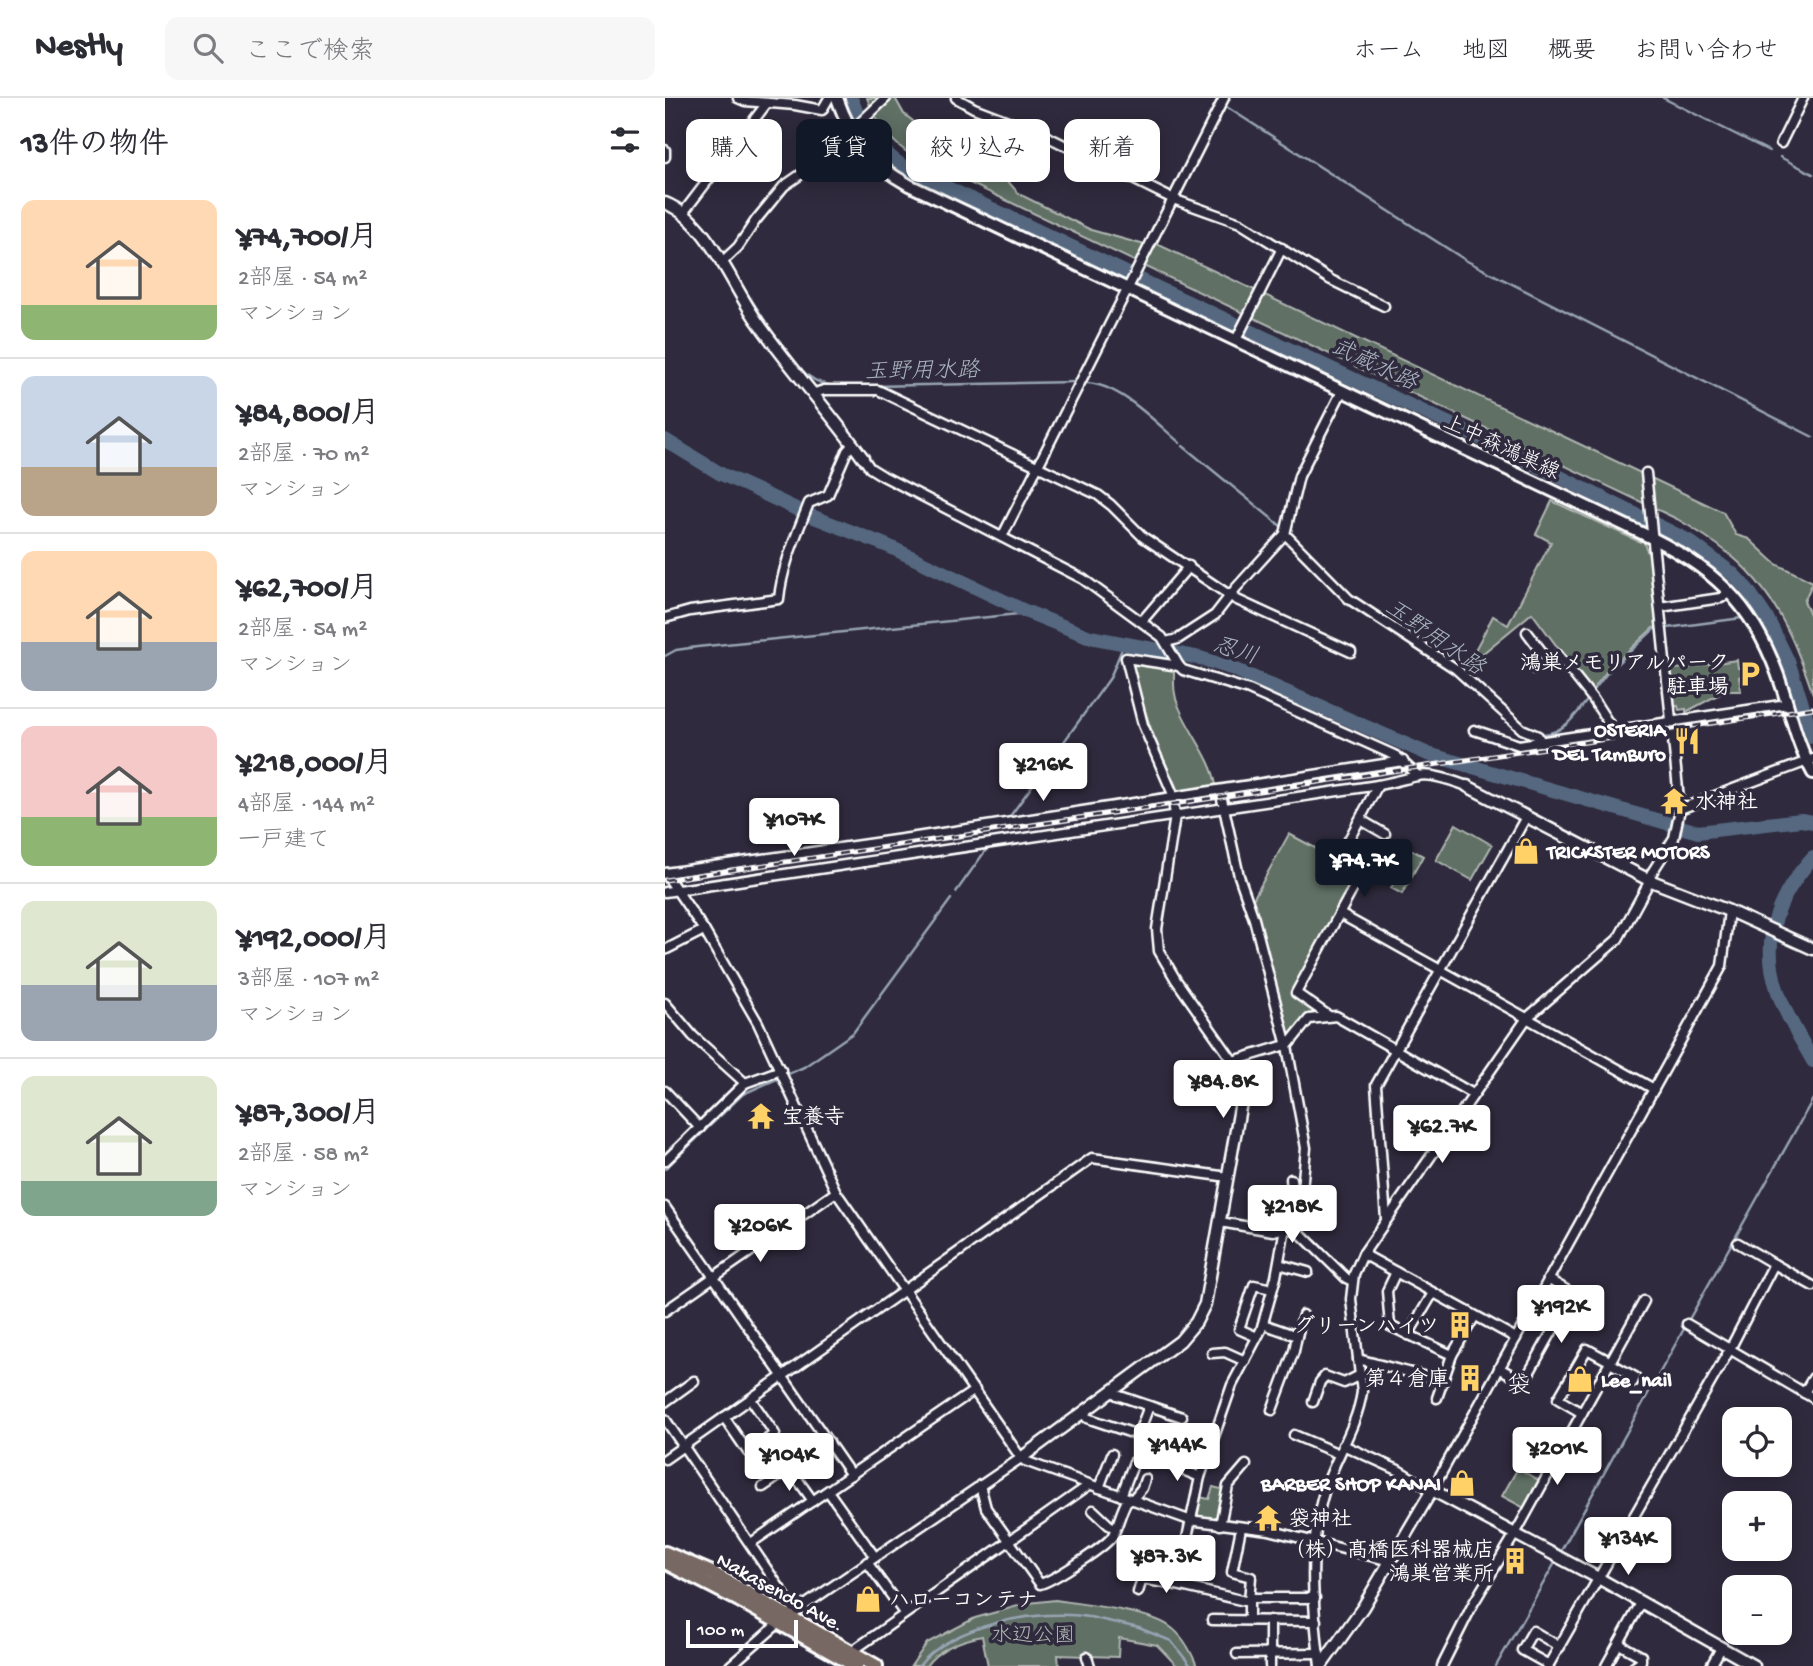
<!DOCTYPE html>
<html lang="ja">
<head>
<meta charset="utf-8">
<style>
  body { margin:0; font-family:"Gochi Hand","Klee One",sans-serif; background:#f7f7f7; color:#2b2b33; height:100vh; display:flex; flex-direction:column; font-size:26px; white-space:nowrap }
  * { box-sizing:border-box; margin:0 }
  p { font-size:23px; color:#7c7c81 }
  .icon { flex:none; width:38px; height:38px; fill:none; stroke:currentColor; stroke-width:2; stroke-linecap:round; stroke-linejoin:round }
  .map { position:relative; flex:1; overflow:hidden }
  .drawer { display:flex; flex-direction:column; background:#fff; width:665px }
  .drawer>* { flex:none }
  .hud { position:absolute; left:21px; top:21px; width:665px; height:63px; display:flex; gap:14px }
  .fabs { position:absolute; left:1057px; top:1309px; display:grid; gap:14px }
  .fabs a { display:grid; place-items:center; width:70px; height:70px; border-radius:14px; background:#fff; box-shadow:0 4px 18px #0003; font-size:35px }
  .scale { position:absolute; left:21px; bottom:18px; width:112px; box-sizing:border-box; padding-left:7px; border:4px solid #fff; border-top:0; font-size:19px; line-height:24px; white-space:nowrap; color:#fff; -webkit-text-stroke:5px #2f2a3d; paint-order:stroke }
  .price { position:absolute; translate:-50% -60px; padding:0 16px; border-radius:7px; background:#fff; color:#222; font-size:23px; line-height:46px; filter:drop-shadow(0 2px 4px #0008) }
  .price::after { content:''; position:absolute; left:50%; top:42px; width:21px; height:16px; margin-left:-10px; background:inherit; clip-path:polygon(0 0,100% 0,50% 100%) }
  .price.on { background:#111827; color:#fff }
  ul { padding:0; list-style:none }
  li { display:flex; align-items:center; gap:21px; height:175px; padding:0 21px }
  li+li { border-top:2px solid #e1e1e2 }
  li span { display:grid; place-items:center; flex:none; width:196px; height:140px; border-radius:14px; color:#555 }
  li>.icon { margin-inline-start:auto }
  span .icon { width:84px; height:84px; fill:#fffc; stroke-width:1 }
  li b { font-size:30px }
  h2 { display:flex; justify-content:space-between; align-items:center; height:84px; padding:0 21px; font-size:30px }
  .tag { padding:0 24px; border-radius:14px; background:#fff; box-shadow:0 4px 18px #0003; font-size:24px; line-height:63px }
  .tag.on { background:#111827; color:#fff }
  header { display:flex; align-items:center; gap:42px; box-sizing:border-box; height:98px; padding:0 35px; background:#fff; border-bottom:2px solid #e1e1e2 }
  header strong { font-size:33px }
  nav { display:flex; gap:38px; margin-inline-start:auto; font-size:24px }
  .search { width:490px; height:63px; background:#f7f7f7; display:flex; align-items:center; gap:18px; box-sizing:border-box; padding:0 24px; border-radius:14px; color:#7c7c81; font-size:26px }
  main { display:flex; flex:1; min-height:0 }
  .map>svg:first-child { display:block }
</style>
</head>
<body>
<header>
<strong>Nestly</strong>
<div class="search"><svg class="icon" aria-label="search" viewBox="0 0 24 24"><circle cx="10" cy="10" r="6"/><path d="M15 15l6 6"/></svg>ここで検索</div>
<nav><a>ホーム</a><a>地図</a><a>概要</a><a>お問い合わせ</a></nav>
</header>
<main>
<section class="drawer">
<h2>13件の物件<svg class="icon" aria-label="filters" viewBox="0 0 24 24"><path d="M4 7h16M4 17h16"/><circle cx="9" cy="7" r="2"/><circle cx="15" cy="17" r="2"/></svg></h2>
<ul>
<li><span style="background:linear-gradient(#ffd9b3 75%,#8fb573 0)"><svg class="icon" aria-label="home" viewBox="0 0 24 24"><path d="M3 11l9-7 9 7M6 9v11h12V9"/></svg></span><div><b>¥74,700/月</b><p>2部屋 · 54 m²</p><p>マンション</p></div></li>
<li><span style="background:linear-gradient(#c9d6e8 65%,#b9a48a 0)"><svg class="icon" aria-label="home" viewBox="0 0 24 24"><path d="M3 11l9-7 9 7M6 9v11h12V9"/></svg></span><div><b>¥84,800/月</b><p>2部屋 · 70 m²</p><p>マンション</p></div></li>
<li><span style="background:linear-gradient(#ffd9b3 65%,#9aa5b1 0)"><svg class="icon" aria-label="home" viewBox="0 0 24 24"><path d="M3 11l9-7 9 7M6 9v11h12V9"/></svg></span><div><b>¥62,700/月</b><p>2部屋 · 54 m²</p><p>マンション</p></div></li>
<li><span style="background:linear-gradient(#f6c9c9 65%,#8fb573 0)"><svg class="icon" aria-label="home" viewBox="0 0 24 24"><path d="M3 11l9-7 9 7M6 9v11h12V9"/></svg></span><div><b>¥218,000/月</b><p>4部屋 · 144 m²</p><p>一戸建て</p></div></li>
<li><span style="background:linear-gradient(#dfe7d0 60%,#9aa5b1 0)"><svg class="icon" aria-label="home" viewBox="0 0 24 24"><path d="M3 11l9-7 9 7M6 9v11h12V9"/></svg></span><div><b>¥192,000/月</b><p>3部屋 · 107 m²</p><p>マンション</p></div></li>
<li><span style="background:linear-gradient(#dfe7d0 75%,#7fa58c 0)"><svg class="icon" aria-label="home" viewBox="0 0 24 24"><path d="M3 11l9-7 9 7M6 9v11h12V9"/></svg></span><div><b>¥87,300/月</b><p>2部屋 · 58 m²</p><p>マンション</p></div></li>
</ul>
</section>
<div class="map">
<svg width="1148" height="1568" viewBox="0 0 1148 1568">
  <rect width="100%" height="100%" fill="#2f2a3d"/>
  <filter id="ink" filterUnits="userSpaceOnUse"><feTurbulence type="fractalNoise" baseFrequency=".0143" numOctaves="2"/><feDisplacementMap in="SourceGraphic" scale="14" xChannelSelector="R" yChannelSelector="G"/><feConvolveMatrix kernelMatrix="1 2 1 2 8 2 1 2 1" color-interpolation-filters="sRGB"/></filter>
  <g filter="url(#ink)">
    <g fill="#606f65" stroke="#b0b7b2" stroke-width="2">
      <path d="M 202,0 L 230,0 L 239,16 L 270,40 L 334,73 L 354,96 L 426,132 L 487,149 L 490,145 L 1058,414 L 1071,437 L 1084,441 L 1111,466 L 1148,484 L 1139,503 L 1148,523 L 1148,596 C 1118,509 1094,467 1012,421 L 248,58 C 225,44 211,25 202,0 Z"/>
      <polygon points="887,403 975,444 977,440 988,468 993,529 988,530 942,573 926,594 867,515 811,561 803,571 801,569 828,518 843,527 886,444 871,436"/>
      <polygon points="1072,562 1073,570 1078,570 1080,576 1074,579 1076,593 1060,593 1021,614 1021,611 1014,612 1013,608 1008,609 1004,572"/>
      <path d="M 464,564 L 509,572 C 509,584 508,597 514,609 C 524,634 548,662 551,688 L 513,693 L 488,637 Z"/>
      <polygon points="791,726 827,747 807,782 771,762"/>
      <polygon points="624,736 669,760 667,764 691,777 692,780 627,896 654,912 654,915 644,916 622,943 586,805"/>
      <polygon points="747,752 758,758 737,796 726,790"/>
      <polygon points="853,1370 876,1384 861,1411 837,1398"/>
      <polygon points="548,1389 560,1392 552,1425 529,1420 534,1399 544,1401"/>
      <path d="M 390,1502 C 417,1506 483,1513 504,1528 C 518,1537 526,1553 532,1568 L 512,1568 L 492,1547 L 454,1540 L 453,1559 L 393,1557 L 394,1568 L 323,1568 L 317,1538 C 297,1542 273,1551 261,1568 L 246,1568 L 262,1545 L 310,1520 L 364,1505 Z"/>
    </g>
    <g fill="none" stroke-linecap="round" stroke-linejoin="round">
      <g stroke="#98a4b3" stroke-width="2.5">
        <polyline points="998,0 1104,53"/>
        <polyline points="560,8 802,163 1148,339"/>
        <polyline points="1115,59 1148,76"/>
        <polyline points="3,102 19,108"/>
        <polyline points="68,174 112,241"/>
        <path d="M 118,249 C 134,270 145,287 172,288"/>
        <path d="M 421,285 C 455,286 490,324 515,345"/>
        <polyline points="207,288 411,284"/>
        <polyline points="518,348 617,429"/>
        <polyline points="1002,530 1077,520"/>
        <polyline points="0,558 11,552 32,549 353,516 360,513"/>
        <polyline points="808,582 822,593"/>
        <polyline points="929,592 942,575 989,531 992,531"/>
        <polyline points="824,595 860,628"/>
        <path d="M 878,636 C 900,635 911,616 924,600"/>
        <polyline points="346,717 445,580 459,546"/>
        <polyline points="291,794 323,749"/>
        <polyline points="0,1071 78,996 139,969 188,935 286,801"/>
        <polyline points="1070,1140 1148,1001"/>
        <polyline points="1022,1225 1068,1143"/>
        <polyline points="896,1453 1020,1229"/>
        <polyline points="425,1519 474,1530 506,1543 526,1568"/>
        <path d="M 254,1568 C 284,1527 376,1510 423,1519"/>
        <polyline points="831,1568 891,1463"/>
      </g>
      <g stroke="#546880" stroke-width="14">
        <path d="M 186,0 C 196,29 213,52 239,69 L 497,192 L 845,354 L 1024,443 L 1068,476 L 1082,491 L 1103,522 L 1123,563 L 1148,639"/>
        <polyline points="0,342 56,376 89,391 144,417 223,448 360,513 425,539 535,560 569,571 763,656 1033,734 1136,722 1148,724"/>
        <path d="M 1148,759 C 1114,797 1095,839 1112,891 C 1120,916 1135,940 1148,963"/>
      </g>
      <defs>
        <g id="minor">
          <polyline points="73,0 80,3 130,7 157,12 164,0"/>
          <polyline points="291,0 309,10 379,37 508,101 575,125 666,182 719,208"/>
          <polyline points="1116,45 1138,0"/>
          <polyline points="0,52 0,59"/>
          <polyline points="18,115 102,5"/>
          <polyline points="56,165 73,149 91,122 119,88 155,63 221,0"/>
          <polyline points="571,242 617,150"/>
          <polyline points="150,295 159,292 213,292 374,369 433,397 446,407 478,439 570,501 686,554"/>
          <polyline points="198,360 205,370 218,378 418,481 497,539 514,568"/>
          <polyline points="620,436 684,501 791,571 857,631 873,638 876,644"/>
          <polyline points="337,439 559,0"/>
          <polyline points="995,509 1056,500 1065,494"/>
          <path d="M 0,520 L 25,513 L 114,501 C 117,468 132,436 144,405 L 163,397 L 182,353 L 188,346"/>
          <polyline points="477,523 524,468"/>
          <polyline points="862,534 883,562"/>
          <polyline points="501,544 513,541 550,517 571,490 620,436 634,378 677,293"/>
          <polyline points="870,571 893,557 928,601 948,632"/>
          <polyline points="809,632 854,647 1122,606"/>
          <polyline points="753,678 731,658 584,592 518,572 514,568 461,560 478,627 507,694 510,718 492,831 494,853 511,882 568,963 624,946 644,921 671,918 808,996"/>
          <polyline points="555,692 574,778 589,821 622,948 641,1050 633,1133"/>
          <polyline points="1015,711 1148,661"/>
          <polyline points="696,722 720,736"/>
          <path d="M 0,794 L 713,687 C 726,685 739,681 752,678 C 767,675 788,683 802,688"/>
          <polyline points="675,816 989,991"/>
          <polyline points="0,852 39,832"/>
          <polyline points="0,905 28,938 80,985 116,972"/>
          <polyline points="664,918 631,895 695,778 672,764 713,687"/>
          <polyline points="0,993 35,1030"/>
          <polyline points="0,1063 80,985"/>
          <polyline points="626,1081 631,1123"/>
          <polyline points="0,1109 186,1377"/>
          <polyline points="721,1121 711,987 861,719"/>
          <polyline points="555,1124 608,1133 620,1130 633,1133 681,1180 687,1183"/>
          <polyline points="1073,1145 1109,1166"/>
          <polyline points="698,1156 851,1240"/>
          <polyline points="614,1166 643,1174"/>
          <polyline points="731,1174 722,1193 725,1228 787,1257"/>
          <polyline points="0,1213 171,1094"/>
          <polyline points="598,1226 632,1238 629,1253 607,1312"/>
          <polyline points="1022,1226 1148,1300"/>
          <polyline points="743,1237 768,1195"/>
          <polyline points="632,1238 638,1217"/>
          <polyline points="592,1239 574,1231 589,1187 607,1191"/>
          <polyline points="547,1255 560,1254 580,1263"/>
          <polyline points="693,1261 777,1283"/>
          <polyline points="945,1265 970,1279 968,1284"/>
          <polyline points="834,1270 859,1284 908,1196 883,1181"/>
          <polyline points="447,1292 452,1297 517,1319"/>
          <polyline points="1139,1295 1148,1280"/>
          <polyline points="772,1300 787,1257 810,1218"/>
          <polyline points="0,1304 29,1283"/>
          <polyline points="648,1304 655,1284 660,1278 679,1285 695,1277"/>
          <polyline points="418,1314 422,1320 473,1337 484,1308"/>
          <polyline points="917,1315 893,1301 922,1251 946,1264"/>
          <polyline points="59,1319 83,1354 110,1336 87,1303"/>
          <polyline points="0,1321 131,1514"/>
          <polyline points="629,1337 674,1356"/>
          <polyline points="678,1347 733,1372 767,1392 1057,868 1064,813"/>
          <polyline points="861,1354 886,1370"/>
          <polyline points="0,1361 427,1060 563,1079"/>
          <polyline points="499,1364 535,1379"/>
          <polyline points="125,1371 148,1403"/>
          <path d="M 315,1387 L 321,1410 L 375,1486 C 387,1483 444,1447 448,1437 C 454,1425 456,1412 463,1401"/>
          <polyline points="98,1389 164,1344"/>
          <polyline points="434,1390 447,1356"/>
          <polyline points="163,1393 210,1459"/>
          <polyline points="456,1398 469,1364"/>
          <polyline points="467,1402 477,1390 480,1381"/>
          <polyline points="428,1412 444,1427 450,1430"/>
          <polyline points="555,1427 563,1388 581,1367"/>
          <polyline points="576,1430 567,1474 586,1479 584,1504"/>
          <polyline points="86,1445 310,1292"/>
          <polyline points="725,1463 604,1432 524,1422 360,1363 356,1360 171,1094 93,925 39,832 0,775 251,739 738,663"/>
          <polyline points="202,1464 239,1515"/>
          <polyline points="473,1494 477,1481 512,1487"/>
          <polyline points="586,1500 650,1500"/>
          <polyline points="547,1522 651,1523"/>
          <polyline points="584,1522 584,1504 512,1487 535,1379 567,1287 596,1232 611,1179 620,1130"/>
          <polyline points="605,1522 605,1568"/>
          <polyline points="954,1546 976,1558 976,1563 969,1568"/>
          <polyline points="186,1554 424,1387"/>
          <polyline points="572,1556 654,1555"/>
          <polyline points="422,1559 425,1568"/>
          <polyline points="884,1567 857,1552 868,1533 895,1549"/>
          <polyline points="65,1568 115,1524 356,1360"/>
          <path d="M 655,1568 C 648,1510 642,1447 660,1391 C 671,1358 692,1328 697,1294 L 686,1201 L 689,1176 L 698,1156 L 862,920 L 953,841 L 982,788 L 986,776 L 1009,740 L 1015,711 L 981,375"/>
          <polyline points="777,1568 808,1506 850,1436 979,1203"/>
          <polyline points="883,1568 1065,1251 1109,1166 1148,1188"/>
          <polyline points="941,1568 976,1505"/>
          <polyline points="1046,1568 1056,1550"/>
        </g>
        <g id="tertiary">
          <path d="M 0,105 C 43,122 66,186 92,223 C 125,270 164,313 198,360"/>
          <polyline points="802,688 984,782 1064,813 1148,851"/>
          <polyline points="356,1360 515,1243 531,1224 540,1206 576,1004 576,979 568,963"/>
          <polyline points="656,1568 698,1509 767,1392 935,1481 1089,1568"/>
        </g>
        <path id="secondary" d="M 172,0 C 187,42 204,65 244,87 L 987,440 C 1057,475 1093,515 1117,589 C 1126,617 1133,649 1148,675"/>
        <g id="trunk">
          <polyline points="0,1455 47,1475 211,1568"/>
          <polyline points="0,1464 74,1502 191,1568"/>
        </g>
      </defs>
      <use href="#minor" stroke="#fff" stroke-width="13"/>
      <use href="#tertiary" stroke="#fff" stroke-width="15"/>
      <use href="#secondary" stroke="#fff" stroke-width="16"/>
      <use href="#trunk" stroke="#fff" stroke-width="18"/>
      <use href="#minor" stroke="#2f2a3d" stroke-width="8"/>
      <use href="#tertiary" stroke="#2f2a3d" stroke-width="10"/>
      <use href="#secondary" stroke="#2f2a3d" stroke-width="10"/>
      <use href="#trunk" stroke="#776864" stroke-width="12"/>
      <defs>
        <polyline id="rail" points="0,782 1148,610"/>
      </defs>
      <use href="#rail" stroke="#fff" stroke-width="5"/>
      <use href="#rail" stroke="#2f2a3d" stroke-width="2.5" stroke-dasharray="8" stroke-linecap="butt"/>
    </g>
  </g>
  <defs>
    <symbol id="parking-bare" viewBox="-9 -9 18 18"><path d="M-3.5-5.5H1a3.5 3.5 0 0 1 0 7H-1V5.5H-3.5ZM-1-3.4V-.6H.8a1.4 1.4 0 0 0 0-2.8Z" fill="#ffd166" stroke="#2f2a3d" stroke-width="2.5" paint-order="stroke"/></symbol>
    <symbol id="restaurant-bare" viewBox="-9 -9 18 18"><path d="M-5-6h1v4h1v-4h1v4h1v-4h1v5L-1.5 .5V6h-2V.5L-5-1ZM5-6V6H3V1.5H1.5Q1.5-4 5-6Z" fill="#ffd166" stroke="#2f2a3d" stroke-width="2.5" paint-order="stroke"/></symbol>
    <symbol id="temple-bare" viewBox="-9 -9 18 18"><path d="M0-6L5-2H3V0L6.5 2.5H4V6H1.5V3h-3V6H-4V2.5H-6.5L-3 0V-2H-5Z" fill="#ffd166" stroke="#2f2a3d" stroke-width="2.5" paint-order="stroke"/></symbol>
    <symbol id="shop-bare" viewBox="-9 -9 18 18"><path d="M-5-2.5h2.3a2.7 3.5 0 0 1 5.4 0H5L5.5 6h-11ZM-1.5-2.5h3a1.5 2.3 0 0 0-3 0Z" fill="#ffd166" stroke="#2f2a3d" stroke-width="2.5" paint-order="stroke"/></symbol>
    <symbol id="building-bare" viewBox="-9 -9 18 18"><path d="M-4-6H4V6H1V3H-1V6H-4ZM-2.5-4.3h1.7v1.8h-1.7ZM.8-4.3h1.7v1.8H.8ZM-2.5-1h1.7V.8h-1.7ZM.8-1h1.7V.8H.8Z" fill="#ffd166" stroke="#2f2a3d" stroke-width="2.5" paint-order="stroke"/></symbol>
  </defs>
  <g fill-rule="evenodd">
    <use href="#parking-bare" x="1066" y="557" width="38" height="38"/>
    <use href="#restaurant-bare" x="1003" y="624" width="38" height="38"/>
    <use href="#temple-bare" x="990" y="684" width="38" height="38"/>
    <use href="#shop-bare" x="842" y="734" width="38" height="38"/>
    <use href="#temple-bare" x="77" y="999" width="38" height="38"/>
    <use href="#building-bare" x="776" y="1208" width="38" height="38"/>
    <use href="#building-bare" x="786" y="1261" width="38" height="38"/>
    <use href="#shop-bare" x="896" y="1262" width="38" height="38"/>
    <use href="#shop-bare" x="778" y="1366" width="38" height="38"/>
    <use href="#temple-bare" x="584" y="1401" width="38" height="38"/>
    <use href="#building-bare" x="831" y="1444" width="38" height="38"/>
    <use href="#shop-bare" x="184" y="1482" width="38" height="38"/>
  </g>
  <g text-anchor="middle" stroke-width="7" stroke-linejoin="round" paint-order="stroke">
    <g font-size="21" fill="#fff" stroke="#2f2a3d">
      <text transform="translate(837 348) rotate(25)" y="7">上中森鴻巣線</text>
      <text transform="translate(116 1493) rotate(29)" y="7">Nakasendo Ave.</text>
    </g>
    <g font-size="21" font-weight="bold" fill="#fff" stroke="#2f2a3d" text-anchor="end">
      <text x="1064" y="571">鴻巣メモリアルパーク<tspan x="1064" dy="24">駐車場</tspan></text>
      <text x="1001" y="638">OSTERIA<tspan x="1001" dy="24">DEL TamBuro</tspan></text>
      <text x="1030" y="710" text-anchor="start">水神社</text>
      <text x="882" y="760" text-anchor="start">TRICKSTER MOTORS</text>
      <text x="117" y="1025" text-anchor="start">宝養寺</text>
      <text x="774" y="1234">グリーンハイツ</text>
      <text x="784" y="1287">第４倉庫</text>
      <text x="936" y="1288" text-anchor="start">Lee_nail</text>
      <text x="776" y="1392">BARBER SHOP KANAI</text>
      <text x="624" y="1427" text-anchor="start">袋神社</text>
      <text x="829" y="1458">（株）髙橋医科器械店<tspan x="829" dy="24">鴻巣営業所</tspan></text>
      <text x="224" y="1508" text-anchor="start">ハローコンテナ</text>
    </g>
    <g font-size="21" fill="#b0b7b2" stroke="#2f2a3d">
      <text x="368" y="1543">水辺公園</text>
    </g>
    <g font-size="23" font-style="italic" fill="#aab4c0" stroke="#2f2a3d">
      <text transform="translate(710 265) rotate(25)" y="8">武蔵水路</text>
      <text transform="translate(257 271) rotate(-1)" y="8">玉野用水路</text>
      <text transform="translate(771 538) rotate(35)" y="8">玉野用水路</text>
      <text transform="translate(571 551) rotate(17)" y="8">忍川</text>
    </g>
    <g font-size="24" fill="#fff" stroke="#2f2a3d">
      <text x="854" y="1294">袋</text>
    </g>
  </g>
</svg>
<div class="fabs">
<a><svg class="icon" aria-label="locate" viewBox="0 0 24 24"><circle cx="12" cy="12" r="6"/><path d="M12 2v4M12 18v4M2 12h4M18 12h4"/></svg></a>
<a>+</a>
<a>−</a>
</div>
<div class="scale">100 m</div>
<b class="price" style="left:378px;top:705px">¥216K</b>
<b class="price" style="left:129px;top:760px">¥107K</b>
<b class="price on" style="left:699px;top:801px">¥74.7K</b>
<b class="price" style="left:558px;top:1022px">¥84.8K</b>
<b class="price" style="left:777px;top:1067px">¥62.7K</b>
<b class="price" style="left:627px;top:1147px">¥218K</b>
<b class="price" style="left:95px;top:1166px">¥206K</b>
<b class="price" style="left:896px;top:1247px">¥192K</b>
<b class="price" style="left:512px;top:1385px">¥144K</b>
<b class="price" style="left:892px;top:1389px">¥201K</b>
<b class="price" style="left:124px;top:1395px">¥104K</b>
<b class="price" style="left:963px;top:1479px">¥134K</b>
<b class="price" style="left:501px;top:1497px">¥87.3K</b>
<div class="hud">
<a class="tag">購入</a>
<a class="tag on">賃貸</a>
<a class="tag">絞り込み</a>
<a class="tag">新着</a>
</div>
</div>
</main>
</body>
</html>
